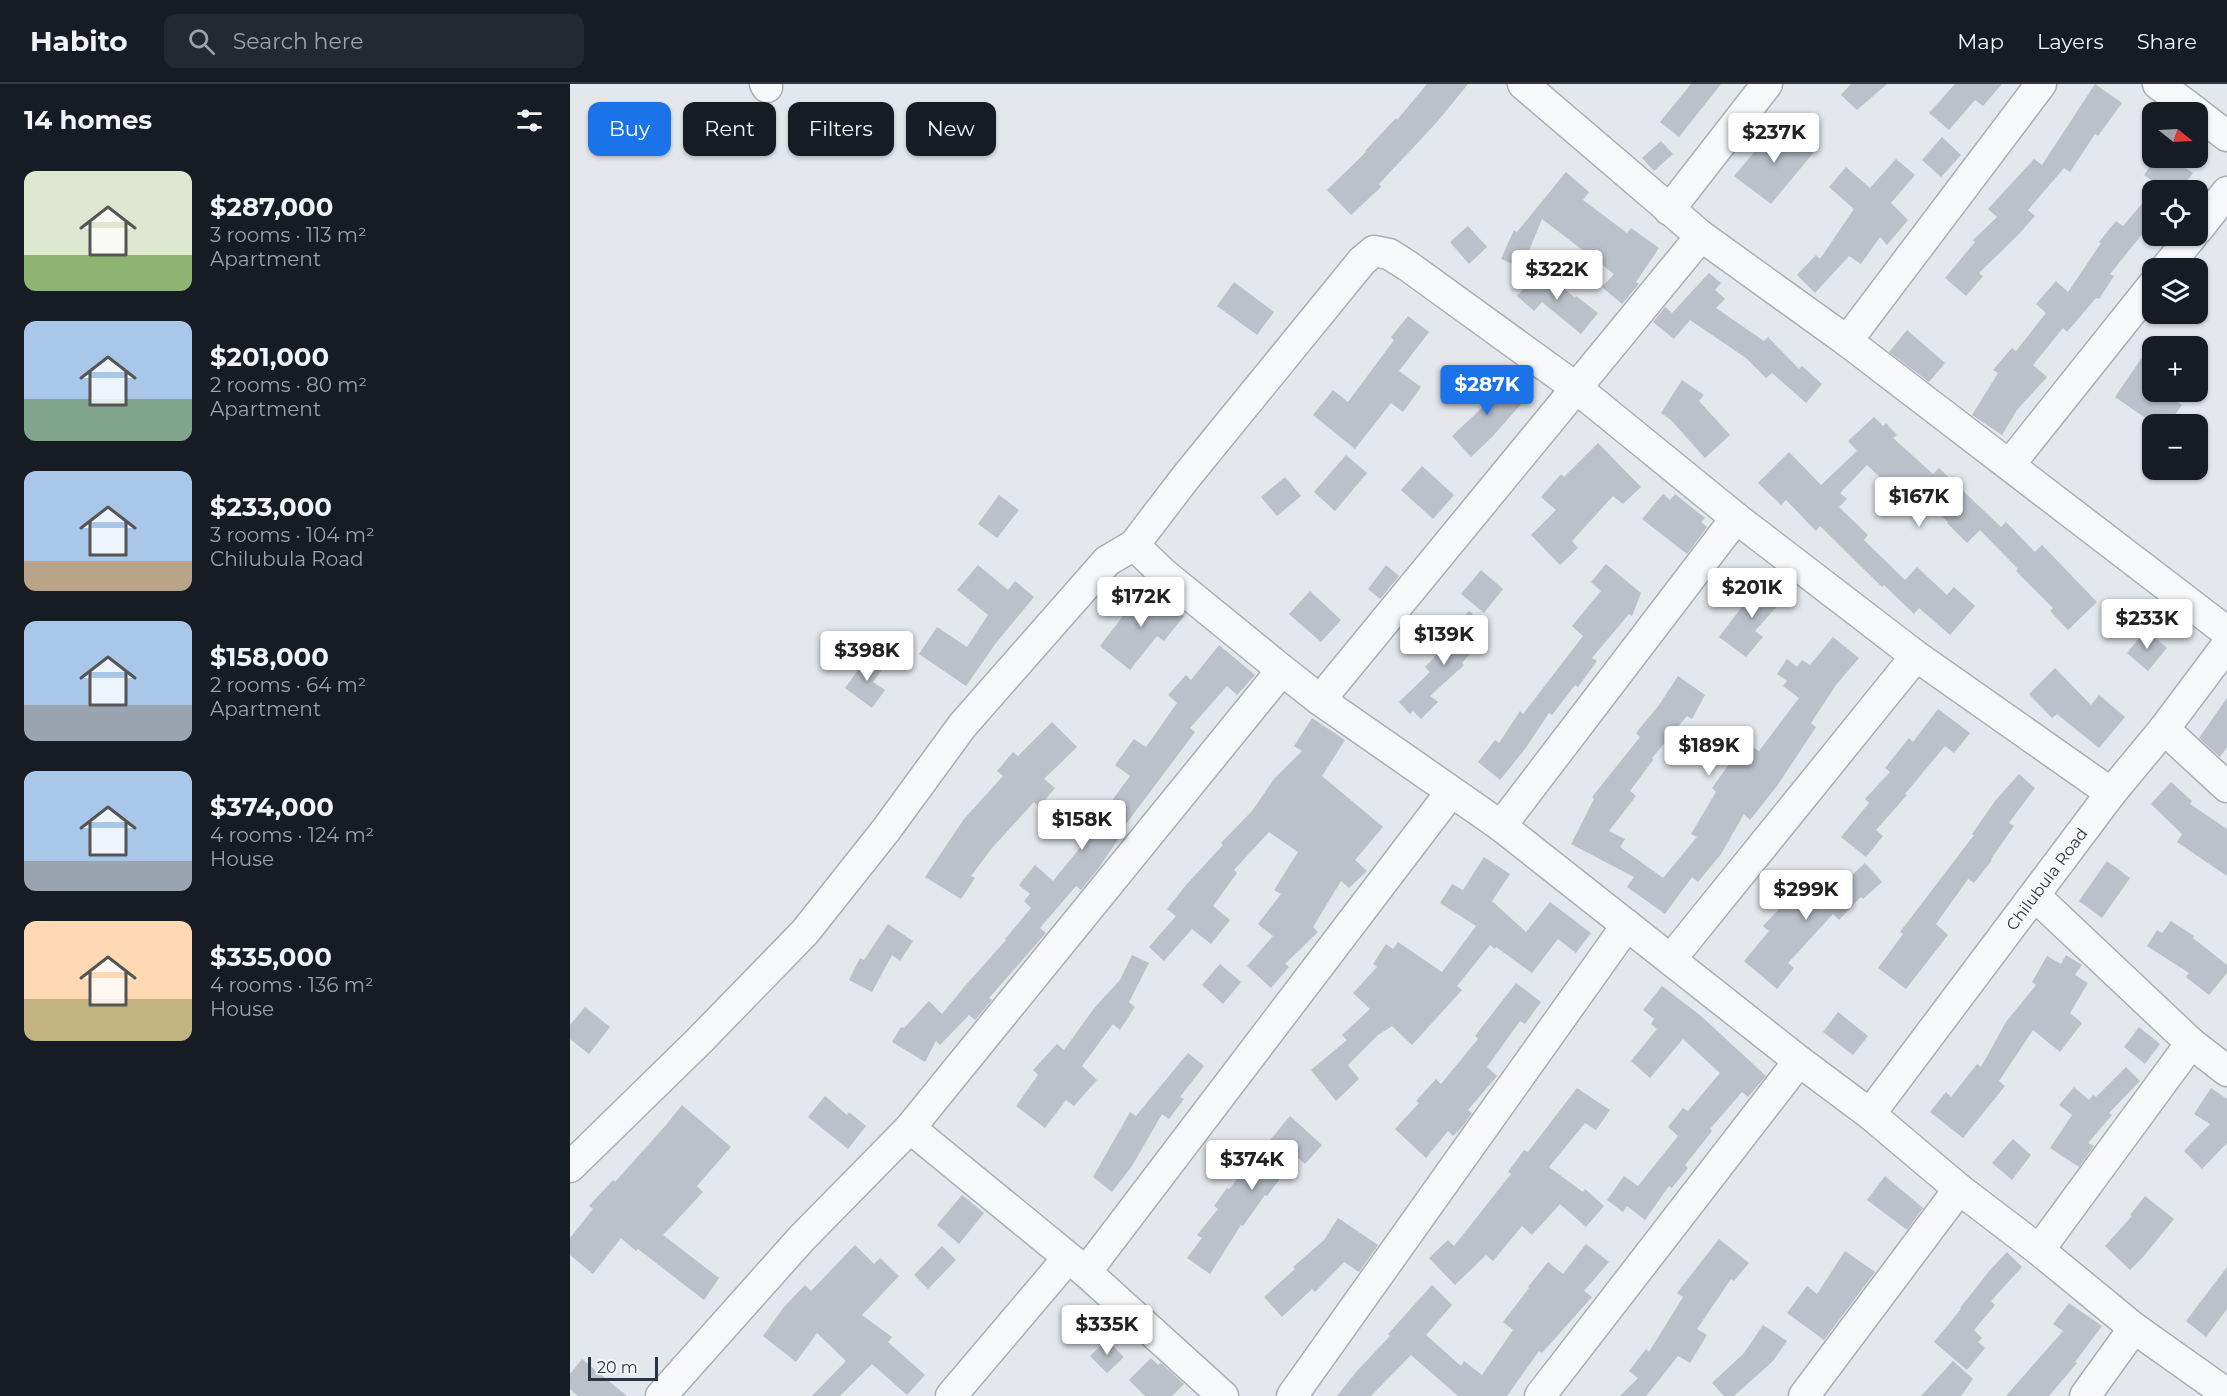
<!DOCTYPE html>
<html lang="en">
<head>
<meta charset="utf-8">
<style>
  body { margin:0; font-family:Montserrat,sans-serif; background:#242831; color:#f1f3f6; height:100vh; display:flex; flex-direction:column; font-size:22px; white-space:nowrap }
  * { box-sizing:border-box; margin:0 }
  p { font-size:20px; color:#9ea1a6 }
  .icon { flex:none; width:33px; height:33px; fill:none; stroke:currentColor; stroke-width:2; stroke-linecap:round; stroke-linejoin:round }
  .map { position:relative; flex:1; overflow:hidden }
  .details { display:flex; flex-direction:column; background:#171b24; width:570px }
  .details>* { flex:none }
  .top-card { position:absolute; left:18px; top:18px; width:570px; height:54px; display:flex; gap:12px }
  .needle { width:39px; rotate:108deg }
  .tools { position:absolute; left:1572px; top:18px; display:grid; gap:12px }
  .tools a { display:grid; place-items:center; width:66px; height:66px; border-radius:12px; background:#171b24; box-shadow:0 2px 4px #0004; font-size:30px }
  .scale { position:absolute; left:18px; bottom:15px; width:70px; box-sizing:border-box; padding-left:6px; border:3px solid #2b3445; border-top:0; font-size:16px; line-height:21px; white-space:nowrap; color:#2b3445; -webkit-text-stroke:4px #f4f6f9; paint-order:stroke }
  .price { position:absolute; translate:-50% -51px; padding:0 14px; border-radius:6px; background:#fff; color:#222; font-size:20px; line-height:39px; filter:drop-shadow(0 2px 3px #0008) }
  .price::after { content:''; position:absolute; left:50%; top:36px; width:18px; height:14px; margin-left:-9px; background:inherit; clip-path:polygon(0 0,100% 0,50% 100%) }
  .price.active { background:#1a73e8; color:#fff }
  ul { padding:0; list-style:none }
  li { display:flex; align-items:center; gap:18px; height:150px; padding:0 24px }
  li span { display:grid; place-items:center; flex:none; width:168px; height:120px; border-radius:12px; color:#555 }
  li>.icon { margin-inline-start:auto }
  span .icon { width:72px; height:72px; fill:#fffc; stroke-width:1 }
  li b { font-size:26px }
  h2 { display:flex; justify-content:space-between; align-items:center; height:72px; padding:0 24px; font-size:26px }
  .pill { padding:0 21px; border-radius:12px; background:#171b24; box-shadow:0 2px 4px #0004; font-size:21px; line-height:54px }
  .pill.active { background:#1a73e8; color:#fff }
  header { display:flex; align-items:center; gap:36px; box-sizing:border-box; height:84px; padding:0 30px; background:#171b24; border-bottom:2px solid #363941 }
  header strong { font-size:28px }
  nav { display:flex; gap:33px; margin-inline-start:auto; font-size:21px }
  .search { width:420px; height:54px; background:#242831; display:flex; align-items:center; gap:15px; box-sizing:border-box; padding:0 21px; border-radius:12px; color:#9ea1a6; font-size:22px }
  main { display:flex; flex:1; min-height:0 }
  .map>svg:first-child { display:block }
</style>
</head>
<body>
<header>
<strong>Habito</strong>
<div class="search"><svg class="icon" aria-label="search" viewBox="0 0 24 24"><circle cx="10" cy="10" r="6"/><path d="M15 15l6 6"/></svg>Search here</div>
<nav><a>Map</a><a>Layers</a><a>Share</a></nav>
</header>
<main>
<section class="details">
<h2>14 homes<svg class="icon" aria-label="filters" viewBox="0 0 24 24"><path d="M4 7h16M4 17h16"/><circle cx="9" cy="7" r="2"/><circle cx="15" cy="17" r="2"/></svg></h2>
<ul>
<li><span style="background:linear-gradient(#dfe7d0 70%,#8fb573 0)"><svg class="icon" aria-label="home" viewBox="0 0 24 24"><path d="M3 11l9-7 9 7M6 9v11h12V9"/></svg></span><div><b>$287,000</b><p>3 rooms · 113 m²</p><p>Apartment</p></div></li>
<li><span style="background:linear-gradient(#a9c7e8 65%,#7fa58c 0)"><svg class="icon" aria-label="home" viewBox="0 0 24 24"><path d="M3 11l9-7 9 7M6 9v11h12V9"/></svg></span><div><b>$201,000</b><p>2 rooms · 80 m²</p><p>Apartment</p></div></li>
<li><span style="background:linear-gradient(#a9c7e8 75%,#b9a48a 0)"><svg class="icon" aria-label="home" viewBox="0 0 24 24"><path d="M3 11l9-7 9 7M6 9v11h12V9"/></svg></span><div><b>$233,000</b><p>3 rooms · 104 m²</p><p>Chilubula Road</p></div></li>
<li><span style="background:linear-gradient(#a9c7e8 70%,#9aa5b1 0)"><svg class="icon" aria-label="home" viewBox="0 0 24 24"><path d="M3 11l9-7 9 7M6 9v11h12V9"/></svg></span><div><b>$158,000</b><p>2 rooms · 64 m²</p><p>Apartment</p></div></li>
<li><span style="background:linear-gradient(#a9c7e8 75%,#9aa5b1 0)"><svg class="icon" aria-label="home" viewBox="0 0 24 24"><path d="M3 11l9-7 9 7M6 9v11h12V9"/></svg></span><div><b>$374,000</b><p>4 rooms · 124 m²</p><p>House</p></div></li>
<li><span style="background:linear-gradient(#ffd9b3 65%,#c2b280 0)"><svg class="icon" aria-label="home" viewBox="0 0 24 24"><path d="M3 11l9-7 9 7M6 9v11h12V9"/></svg></span><div><b>$335,000</b><p>4 rooms · 136 m²</p><p>House</p></div></li>
</ul>
</section>
<div class="map">
<svg width="1657" height="1312" viewBox="0 0 1657 1312">
  <rect width="100%" height="100%" fill="#e4e7ec"/>
  <g fill="#bbc0ca">
    <polygon points="857,0 898,0 867,38 809,100 811,103 781,131 757,106 796,68 795,67 826,34 827,36"/>
    <polygon points="1121,0 1151,0 1109,53 1090,38"/>
    <polygon points="1281,0 1317,0 1287,26 1271,11"/>
    <polygon points="1385,0 1432,0 1413,22 1405,16 1379,46 1359,29"/>
    <polygon points="1525,0 1552,19 1528,52 1525,50 1500,88 1494,84 1458,126 1465,132 1448,151 1409,189 1413,192 1396,212 1375,194 1405,158 1403,156 1427,133 1418,125 1464,75 1472,81"/>
    <polygon points="1209,39 1244,68 1201,120 1164,92"/>
    <polygon points="1372,53 1391,71 1371,93 1352,76"/>
    <polygon points="1091,57 1103,70 1084,87 1072,74"/>
    <polygon points="1586,74 1601,74 1623,89 1611,106 1596,106 1574,91"/>
    <polygon points="1326,75 1345,91 1321,119 1338,136 1317,161 1310,153 1291,180 1279,172 1245,209 1227,191 1246,171 1250,175 1284,125 1259,103 1276,83 1300,104"/>
    <polygon points="996,88 1019,108 1013,116 1057,149 1061,144 1089,164 1066,198 1069,200 1052,220 1032,203 1044,190 972,135 952,184 931,175 944,146 947,148"/>
    <polygon points="1582,108 1582,138 1540,190 1544,192 1529,215 1526,214 1497,248 1493,244 1463,281 1477,293 1447,326 1432,351 1402,331 1428,289 1423,286 1442,264 1446,267 1476,229 1466,220 1486,197 1498,208 1531,159 1529,158 1546,137 1553,142"/>
    <polygon points="898,142 917,163 899,180 880,158"/>
    <polygon points="971,185 1005,214 1006,212 1028,229 1011,250 972,218 964,227 947,212"/>
    <polygon points="1139,189 1151,199 1145,206 1155,215 1146,224 1194,257 1198,253 1229,285 1232,282 1252,300 1236,319 1202,289 1196,294 1176,274 1120,236 1104,255 1083,238 1095,223 1102,229"/>
    <polygon points="664,198 704,228 687,251 647,222"/>
    <polygon points="838,232 859,248 829,287 851,303 833,328 821,319 785,365 743,331 763,306 778,318 824,256 821,253"/>
    <polygon points="1337,246 1375,279 1359,298 1319,268"/>
    <polygon points="1571,275 1582,283 1582,308 1592,308 1612,321 1598,340 1584,340 1545,313"/>
    <polygon points="920,292 952,319 922,353 901,373 882,352 914,322 902,312"/>
    <polygon points="1112,296 1134,311 1129,317 1160,351 1135,374 1101,336 1091,329"/>
    <polygon points="1304,333 1313,342 1316,339 1327,351 1323,354 1363,390 1369,384 1431,443 1436,438 1465,468 1472,461 1527,518 1498,546 1480,527 1483,524 1446,487 1448,485 1410,446 1397,459 1377,439 1378,438 1337,400 1327,410 1297,381 1270,409 1277,415 1269,423 1298,451 1294,456 1335,496 1347,483 1377,511 1384,503 1405,522 1380,551 1349,524 1344,530 1314,501 1312,503 1250,442 1246,447 1216,416 1211,421 1188,399 1219,368 1251,401 1287,367 1278,357"/>
    <polygon points="1028,359 1071,403 1053,420 1043,412 1002,457 1008,464 990,481 961,451 986,426 971,413 991,390 994,393"/>
    <polygon points="776,371 797,389 765,427 744,408"/>
    <polygon points="852,382 884,411 863,435 831,406"/>
    <polygon points="715,393 731,412 707,432 691,413"/>
    <polygon points="1093,410 1100,416 1105,410 1135,434 1131,438 1137,443 1117,470 1072,435"/>
    <polygon points="429,411 449,426 427,454 408,440"/>
    <polygon points="1036,480 1071,509 1062,532 1059,530 1022,574 1027,577 1008,603 1005,601 982,631 979,629 955,665 930,696 908,678 925,656 929,659 950,627 953,630 1013,552 1002,542 1031,507 1021,498"/>
    <polygon points="408,481 438,506 445,497 464,513 426,559 396,602 349,570 367,543 397,563 418,531 387,506"/>
    <polygon points="816,481 829,492 810,515 798,505"/>
    <polygon points="911,486 933,505 914,529 891,510"/>
    <polygon points="1193,495 1215,513 1185,547 1193,553 1176,573 1149,553"/>
    <polygon points="576,502 614,532 594,557 587,552 560,586 530,562"/>
    <polygon points="740,507 771,536 751,558 719,530"/>
    <polygon points="899,527 913,539 903,552 910,558 892,579 894,581 860,612 868,618 851,635 843,627 840,630 829,618 860,588 855,583 883,554 879,550"/>
    <polygon points="1576,546 1597,564 1578,587 1557,569"/>
    <polygon points="1263,553 1289,574 1266,601 1241,639 1246,643 1207,702 1180,736 1174,730 1151,770 1128,798 1122,793 1095,830 1057,803 1064,793 1001,760 1024,715 1022,713 1070,653 1066,649 1089,621 1108,592 1135,611 1122,635 1117,632 1082,674 1083,676 1060,707 1066,712 1039,747 1055,755 1050,763 1093,794 1127,753 1121,750 1146,708 1142,704 1175,658 1189,667 1229,614 1213,602 1217,597 1207,590 1217,575 1227,583 1232,576 1240,581"/>
    <polygon points="649,561 685,591 667,611 657,602 620,644 625,648 547,752 549,754 528,785 511,806 506,802 470,844 476,849 419,914 422,916 405,936 399,931 370,961 366,957 355,978 322,958 331,943 334,944 359,917 372,930 395,902 436,856 435,855 461,824 454,817 460,810 449,801 465,781 483,797 513,760 511,759 560,692 545,681 564,655 576,663 607,619 598,611 616,591 621,596"/>
    <polygon points="299,571 314,583 303,598 315,606 302,624 275,604"/>
    <polygon points="1485,584 1521,621 1529,611 1555,633 1529,664 1487,630 1482,634 1459,610"/>
    <polygon points="1657,614 1657,663 1650,673 1629,654"/>
    <polygon points="1368,625 1400,649 1384,669 1375,662 1335,710 1337,711 1306,746 1313,752 1296,773 1271,753 1299,719 1295,715 1320,688 1315,684 1339,654 1343,658"/>
    <polygon points="742,634 775,656 752,692 813,743 785,776 797,787 779,804 771,797 743,843 748,848 715,880 719,883 701,904 677,882 703,852 688,840 711,810 704,806 728,768 699,748 664,786 667,789 643,822 660,836 641,860 622,845 594,877 579,863 606,832 597,825 616,801 653,761 651,759 682,727 704,695 732,667 724,662"/>
    <polygon points="482,638 507,663 474,695 485,704 469,723 464,718 422,764 401,792 405,794 391,815 355,793 394,735 433,692 427,687 443,668 448,672"/>
    <polygon points="1449,690 1465,704 1439,739 1444,742 1421,775 1422,776 1404,799 1398,795 1366,840 1378,851 1336,905 1308,884 1333,850 1330,848 1404,751 1402,750 1425,717"/>
    <polygon points="1601,698 1622,717 1620,720 1657,745 1657,792 1607,758 1612,750 1581,720"/>
    <polygon points="914,773 940,790 922,817 956,848 980,818 1021,849 1006,869 988,855 962,889 926,863 925,865 920,861 887,902 892,906 842,961 822,942 808,951 778,981 789,995 766,1017 741,986 777,956 772,951 800,925 783,909 807,883 803,880 816,860 823,865 828,858 872,888 906,842 870,819 882,800 893,806"/>
    <polygon points="1537,777 1560,794 1532,834 1509,817"/>
    <polygon points="1295,779 1312,798 1293,815 1291,813 1269,836 1263,830 1218,879 1224,884 1207,905 1174,877 1199,847 1193,842 1246,786 1266,806"/>
    <polygon points="1601,837 1624,852 1623,854 1657,881 1657,889 1639,911 1616,893 1619,889 1577,862 1587,846 1592,849"/>
    <polygon points="318,840 343,857 330,877 322,871 302,908 279,896 290,874 294,876"/>
    <polygon points="562,871 579,879 559,918 565,923 550,946 543,940 512,982 527,996 504,1022 496,1016 475,1044 446,1022 468,991 463,986 487,960 494,966 525,923 550,896"/>
    <polygon points="1496,871 1512,881 1505,891 1518,899 1500,929 1512,939 1490,968 1463,946 1429,997 1435,1002 1393,1054 1360,1028 1376,1008 1381,1013 1407,980 1411,983 1436,938 1466,901 1462,898 1477,872 1491,880"/>
    <polygon points="650,880 671,898 653,920 632,901"/>
    <polygon points="946,899 971,918 955,940 950,937 917,983 927,992 898,1026 902,1029 893,1042 883,1052 878,1047 856,1074 825,1045 849,1019 846,1017 866,995 871,1000 908,955 905,952"/>
    <polygon points="1092,902 1131,932 1196,992 1178,1013 1172,1008 1140,1045 1142,1047 1115,1081 1118,1084 1102,1104 1099,1102 1075,1136 1057,1122 1053,1128 1037,1116 1054,1092 1068,1102 1108,1052 1098,1043 1113,1024 1118,1027 1150,989 1113,955 1080,994 1061,977 1087,945 1081,940 1084,935 1073,926"/>
    <polygon points="15,923 40,943 19,970 0,955 0,941"/>
    <polygon points="1268,928 1298,952 1283,971 1253,948"/>
    <polygon points="1569,943 1590,960 1575,980 1554,963"/>
    <polygon points="618,969 634,982 610,1013 614,1015 599,1035 592,1030 562,1082 542,1108 523,1093 560,1028 566,1032"/>
    <polygon points="1556,983 1570,997 1539,1029 1542,1031 1518,1059 1524,1062 1509,1083 1480,1064 1502,1031 1489,1021 1504,1003 1519,1016 1523,1011 1526,1013"/>
    <polygon points="1007,1004 1040,1026 1026,1046 1015,1039 979,1083 1013,1108 1015,1105 1034,1122 1016,1143 990,1120 962,1151 952,1142 923,1177 916,1171 885,1201 859,1174 878,1156 884,1162 941,1090 938,1088 954,1066 958,1068"/>
    <polygon points="1641,1004 1657,1015 1657,1059 1632,1085 1614,1067 1640,1040 1624,1030"/>
    <polygon points="255,1012 277,1031 279,1028 296,1042 278,1065 238,1033"/>
    <polygon points="112,1021 161,1063 127,1102 133,1108 93,1151 149,1194 134,1216 68,1165 66,1167 51,1154 23,1190 0,1171 0,1154 23,1125 19,1122 43,1096 45,1098 96,1041"/>
    <polygon points="720,1032 752,1061 735,1080 727,1073 697,1112 695,1111 673,1142 671,1141 640,1190 617,1174 632,1154 627,1151 648,1125 644,1122 657,1104 659,1105"/>
    <polygon points="1443,1055 1461,1071 1442,1096 1422,1079"/>
    <polygon points="1315,1092 1353,1124 1337,1146 1297,1116"/>
    <polygon points="392,1111 414,1129 389,1160 367,1141"/>
    <polygon points="1575,1112 1604,1135 1573,1173 1560,1186 1535,1162 1562,1132 1560,1131"/>
    <polygon points="768,1134 808,1161 789,1188 774,1178 745,1208 742,1205 712,1233 694,1213 725,1185 723,1183 754,1156"/>
    <polygon points="1149,1155 1179,1179 1164,1197 1161,1195 1127,1245 1137,1251 1120,1279 1108,1272 1076,1312 1050,1312 1068,1294 1059,1287 1076,1265 1079,1268 1113,1213 1107,1209"/>
    <polygon points="1016,1160 1039,1178 1014,1207 1022,1213 972,1269 969,1267 937,1312 888,1312 841,1271 801,1312 767,1312 786,1288 820,1252 818,1250 862,1201 882,1221 856,1251 891,1282 894,1277 912,1291 943,1246 933,1238 959,1204 958,1203 978,1178 993,1190"/>
    <polygon points="285,1161 304,1180 310,1174 329,1192 292,1231 322,1253 318,1258 355,1291 337,1311 302,1280 270,1312 242,1312 276,1277 247,1249 226,1278 193,1252 214,1223 235,1201 241,1207"/>
    <polygon points="372,1162 386,1176 358,1205 344,1191"/>
    <polygon points="1275,1167 1305,1188 1254,1256 1217,1229 1237,1202 1247,1210"/>
    <polygon points="1437,1168 1452,1183 1421,1217 1425,1221 1404,1246 1412,1254 1408,1258 1415,1264 1397,1286 1364,1258 1391,1225 1390,1224 1420,1186"/>
    <polygon points="1657,1183 1657,1225 1636,1253 1616,1237"/>
    <polygon points="1499,1219 1532,1242 1505,1278 1507,1279 1479,1312 1436,1312 1493,1247 1483,1240"/>
    <polygon points="1193,1241 1217,1257 1203,1277 1164,1312 1154,1312 1142,1299 1174,1269"/>
    <polygon points="537,1256 554,1273 537,1289 520,1272"/>
    <polygon points="581,1274 588,1281 591,1279 614,1300 602,1312 575,1312 559,1296"/>
    <polygon points="12,1275 57,1312 8,1312 0,1305 0,1290"/>
    <polygon points="1383,1277 1403,1295 1391,1312 1351,1312"/>
  </g>
  <g fill="none" stroke-linecap="round" stroke-linejoin="round">
    <defs>
      <g id="minor">
        <polyline points="195,0 197,3"/>
        <polyline points="953,0 1131,152 1277,257 1657,548"/>
        <polyline points="1588,0 1626,28"/>
        <polyline points="1628,30 1657,52"/>
        <polyline points="1099,126 1197,0"/>
        <polyline points="1628,145 1657,108"/>
        <polyline points="1596,184 1622,152"/>
        <polyline points="1277,257 1471,0"/>
        <polyline points="1440,380 1582,202"/>
        <polyline points="564,461 616,393 792,177 804,167 819,170 838,182 1005,303 1166,434 1346,572 1541,709"/>
        <polyline points="750,616 1131,152"/>
        <polyline points="1594,645 1657,703"/>
        <polyline points="931,742 1166,434"/>
        <polyline points="1465,812 1621,959 1657,987"/>
        <polyline points="1101,875 1346,572"/>
        <path id="s1" d="M 1300,1030 L 1541,709 L 1594,645 L 1657,561"/>
        <polyline points="340,1044 516,1188 653,1312"/>
        <polyline points="0,1083 128,958 235,848 316,746 392,642 537,477 564,461 594,490 712,586 750,616 931,742 1229,977 1300,1030 1389,1105 1469,1166 1564,1244 1657,1310"/>
        <polyline points="1469,1166 1621,959"/>
        <polyline points="516,1188 881,708"/>
        <polyline points="91,1312 231,1155 340,1044 712,586"/>
        <polyline points="381,1312 498,1174"/>
        <polyline points="722,1312 1057,841"/>
        <polyline points="970,1312 1229,977"/>
        <polyline points="1234,1312 1389,1105"/>
        <polyline points="1515,1312 1564,1244"/>
      </g>
    </defs>
    <use href="#minor" stroke="#a9aeb7" stroke-width="33"/>
    <use href="#minor" stroke="#f7f8fa" stroke-width="30"/>
  </g>
  <g text-anchor="middle" stroke-width="4.5" stroke-linejoin="round" paint-order="stroke">
    <g font-size="16" fill="#2b3445" stroke="#f4f6f9">
      <text dy="6" stroke="none"><textPath href="#s1" startOffset="294">Chilubula Road</textPath></text>
    </g>
  </g>
</svg>
<div class="tools">
<a><svg class="needle" viewBox="-14 -14 28 28"><path d="M0-13l5 13h-10z" fill="#e53935"/><path d="M0 13l5-13h-10z" fill="#9ea1a6"/></svg></a>
<a><svg class="icon" aria-label="locate" viewBox="0 0 24 24"><circle cx="12" cy="12" r="6"/><path d="M12 2v4M12 18v4M2 12h4M18 12h4"/></svg></a>
<a><svg class="icon" aria-label="layers" viewBox="0 0 24 24"><path d="M12 4l9 5-9 5-9-5zM3 14l9 5 9-5"/></svg></a>
<a>+</a>
<a>−</a>
</div>
<div class="scale">20 m</div>
<b class="price" style="left:1204px;top:80px">$237K</b>
<b class="price" style="left:987px;top:217px">$322K</b>
<b class="price active" style="left:917px;top:332px">$287K</b>
<b class="price" style="left:1349px;top:444px">$167K</b>
<b class="price" style="left:1182px;top:535px">$201K</b>
<b class="price" style="left:571px;top:544px">$172K</b>
<b class="price" style="left:1577px;top:566px">$233K</b>
<b class="price" style="left:874px;top:582px">$139K</b>
<b class="price" style="left:297px;top:598px">$398K</b>
<b class="price" style="left:1139px;top:693px">$189K</b>
<b class="price" style="left:512px;top:767px">$158K</b>
<b class="price" style="left:1236px;top:837px">$299K</b>
<b class="price" style="left:682px;top:1107px">$374K</b>
<b class="price" style="left:537px;top:1272px">$335K</b>
<div class="top-card">
<a class="pill active">Buy</a>
<a class="pill">Rent</a>
<a class="pill">Filters</a>
<a class="pill">New</a>
</div>
</div>
</main>
</body>
</html>
